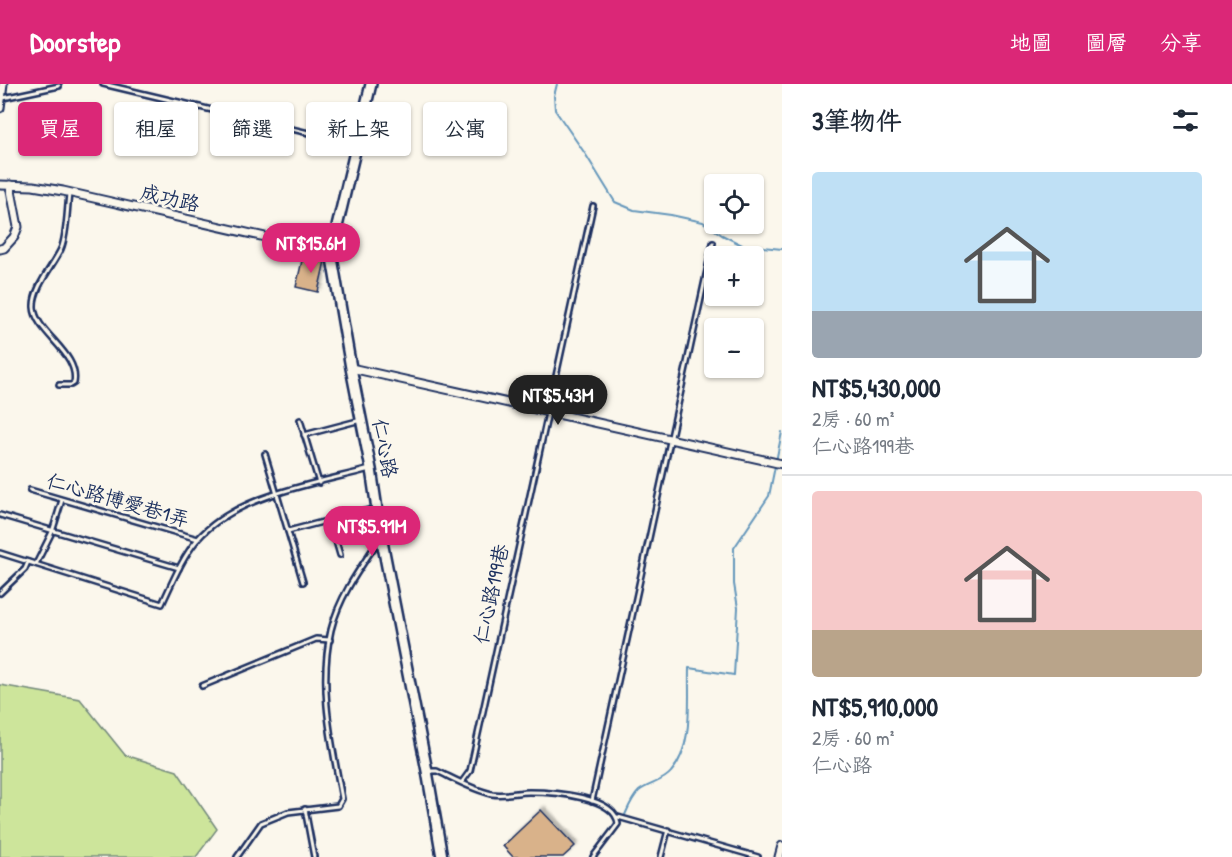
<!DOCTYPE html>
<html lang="zh-TW">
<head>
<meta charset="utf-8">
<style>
  body { margin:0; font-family:"Patrick Hand","LXGW WenKai TC",sans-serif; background:#f6f6f7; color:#1f2937; height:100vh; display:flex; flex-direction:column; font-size:22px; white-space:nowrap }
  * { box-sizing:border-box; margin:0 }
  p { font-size:20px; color:#747a83 }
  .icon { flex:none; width:33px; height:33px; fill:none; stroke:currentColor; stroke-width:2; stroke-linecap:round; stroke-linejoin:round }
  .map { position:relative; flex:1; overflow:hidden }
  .panel { display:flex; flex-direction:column; background:#fff; width:450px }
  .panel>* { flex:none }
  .guide { position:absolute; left:18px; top:18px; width:570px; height:54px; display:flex; gap:12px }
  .buttons { position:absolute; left:704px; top:90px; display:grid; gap:12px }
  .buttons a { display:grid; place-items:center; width:60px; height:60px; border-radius:6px; background:#fff; box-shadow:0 2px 4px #0004; font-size:30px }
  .price { position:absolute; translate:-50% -51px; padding:0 14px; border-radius:21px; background:#db2777; color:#fff; font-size:20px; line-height:39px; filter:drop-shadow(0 2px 3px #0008) }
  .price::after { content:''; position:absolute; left:50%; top:36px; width:18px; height:14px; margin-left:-9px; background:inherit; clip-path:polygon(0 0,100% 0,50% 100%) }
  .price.active { background:#222; color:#fff }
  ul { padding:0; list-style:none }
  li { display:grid; align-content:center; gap:12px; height:318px; padding:0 30px }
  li+li { border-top:2px solid #e0e1e3 }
  li span { display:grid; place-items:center; height:186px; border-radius:6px; color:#555 }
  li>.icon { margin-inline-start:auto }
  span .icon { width:108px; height:108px; fill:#fffc; stroke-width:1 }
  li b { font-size:26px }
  h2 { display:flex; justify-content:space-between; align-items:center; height:72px; padding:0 30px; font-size:26px }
  .tag { padding:0 21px; border-radius:6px; background:#fff; box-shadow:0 2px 4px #0004; font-size:21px; line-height:54px }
  .tag.active { background:#db2777; color:#fff }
  header { display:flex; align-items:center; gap:36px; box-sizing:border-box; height:84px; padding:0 30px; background:#db2777; color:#fff }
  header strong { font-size:28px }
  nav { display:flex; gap:33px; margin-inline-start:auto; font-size:21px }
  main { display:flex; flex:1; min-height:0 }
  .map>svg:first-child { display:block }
</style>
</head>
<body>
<header>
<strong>Doorstep</strong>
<nav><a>地圖</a><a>圖層</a><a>分享</a></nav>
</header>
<main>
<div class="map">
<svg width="782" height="773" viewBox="0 0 782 773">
  <defs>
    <filter id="shadow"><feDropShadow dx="3.5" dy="-3.5" stdDeviation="1.5" flood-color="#0004"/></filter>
  </defs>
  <rect width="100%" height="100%" fill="#fbf7ec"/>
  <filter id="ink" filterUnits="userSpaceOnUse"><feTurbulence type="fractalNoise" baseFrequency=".0167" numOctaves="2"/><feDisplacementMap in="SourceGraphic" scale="12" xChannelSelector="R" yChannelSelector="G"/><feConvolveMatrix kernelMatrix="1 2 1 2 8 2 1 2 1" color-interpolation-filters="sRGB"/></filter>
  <g filter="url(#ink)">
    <polygon fill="#cde59b" stroke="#748a7c" stroke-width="1.5" points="0,601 80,615 125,671 177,687 217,745 196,773 0,773"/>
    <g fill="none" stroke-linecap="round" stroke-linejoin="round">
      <g stroke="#6597bb" stroke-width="2">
        <polyline points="557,0 554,12 555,26 586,71 615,118 634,126 671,131 703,138 722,151 742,161 782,165"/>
        <path d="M 625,731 C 629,722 632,714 639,707 C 649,699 663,698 671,688 C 694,662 688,617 689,584 L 734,591 L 738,524 L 734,500 L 734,464 L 769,412 L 782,348"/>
      </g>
    </g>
    <g fill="#d9b28a" stroke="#1b2f5e" stroke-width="1.5" filter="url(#shadow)">
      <polygon points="303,172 325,177 318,208 296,203"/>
      <polygon points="541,726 575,762 563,773 513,773 503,762"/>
    </g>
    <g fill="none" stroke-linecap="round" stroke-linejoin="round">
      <defs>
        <g id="lane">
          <polyline points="103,0 355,60"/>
          <polyline points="3,14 59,2"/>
          <path d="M 59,301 L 71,301 L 74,299 C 80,269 35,249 34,223 C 33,204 53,182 61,165 C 67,151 67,126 69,110"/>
          <polyline points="300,336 319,399"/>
          <polyline points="304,351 361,336"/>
          <polyline points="265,370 303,498"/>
          <polyline points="30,406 198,455"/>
          <polyline points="0,431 179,484"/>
          <polyline points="330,436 340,471"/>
          <polyline points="288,447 376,424"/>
          <path d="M 0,469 L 162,520 C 172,499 182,474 197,456 C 235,411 315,400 370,385"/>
          <polyline points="36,480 52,448 62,416"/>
          <polyline points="0,509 25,485 28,478"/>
          <polyline points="202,602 316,555 330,556"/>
          <path d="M 429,687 L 437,687 C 454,695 473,706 492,710 C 505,712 517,708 529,708 C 551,708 616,712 618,740 L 593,773"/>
          <polyline points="462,698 470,687 593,122"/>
          <polyline points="592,717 713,159"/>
          <polyline points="305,725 314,773"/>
          <polyline points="618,733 758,773"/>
          <path d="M 237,773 L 261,739 L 288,728 L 338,722 L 342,715 C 332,660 318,602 331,546 C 339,513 360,484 379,456"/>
          <polyline points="661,773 668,746"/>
        </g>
        <g id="street">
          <polyline points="0,24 3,0"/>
          <polyline points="0,101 33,102 63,107 331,168"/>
          <polyline points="0,165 4,164 14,153 18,143 10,101"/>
          <polyline points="351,284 782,380"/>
          <polyline points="779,773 782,762"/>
        </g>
        <polyline id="secondary" points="371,0 331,168 351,284 371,385 381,452 427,687 442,773"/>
      </defs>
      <use href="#lane" stroke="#1b2f5e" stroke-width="8"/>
      <use href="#street" stroke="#1b2f5e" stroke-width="11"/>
      <use href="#secondary" stroke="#1b2f5e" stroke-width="14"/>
      <use href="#lane" stroke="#fbf7ec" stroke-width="3"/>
      <use href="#street" stroke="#fbf7ec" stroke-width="7"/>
      <use href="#secondary" stroke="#fbf7ec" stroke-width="9"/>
    </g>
  </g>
  <g text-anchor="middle" stroke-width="5" stroke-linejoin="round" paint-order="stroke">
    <g font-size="20" fill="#1b2f5e" stroke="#fbf7ec">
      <text transform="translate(170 114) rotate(13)" y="7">成功路</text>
      <text transform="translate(385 364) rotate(79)" y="7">仁心路</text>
      <text transform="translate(118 416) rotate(16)" y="7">仁心路博愛巷1弄</text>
      <text transform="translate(491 510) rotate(-78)" y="7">仁心路199巷</text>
    </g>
  </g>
</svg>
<div class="buttons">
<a><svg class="icon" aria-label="locate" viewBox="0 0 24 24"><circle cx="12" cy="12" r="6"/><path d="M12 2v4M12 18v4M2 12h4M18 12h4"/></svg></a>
<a>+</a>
<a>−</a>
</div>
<b class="price" style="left:311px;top:190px">NT$15.6M</b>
<b class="price active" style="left:558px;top:342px">NT$5.43M</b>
<b class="price" style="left:372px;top:473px">NT$5.91M</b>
<div class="guide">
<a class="tag active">買屋</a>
<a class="tag">租屋</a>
<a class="tag">篩選</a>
<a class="tag">新上架</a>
<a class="tag">公寓</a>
</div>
</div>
<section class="panel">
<h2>3筆物件<svg class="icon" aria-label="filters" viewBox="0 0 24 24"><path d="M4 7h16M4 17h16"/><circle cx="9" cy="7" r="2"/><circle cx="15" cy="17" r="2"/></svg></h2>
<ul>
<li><span style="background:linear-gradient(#bfe0f5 75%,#9aa5b1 0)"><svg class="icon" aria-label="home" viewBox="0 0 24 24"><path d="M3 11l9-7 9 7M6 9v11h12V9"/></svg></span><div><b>NT$5,430,000</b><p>2房 · 60 m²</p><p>仁心路199巷</p></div></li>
<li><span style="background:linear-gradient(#f6c9c9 75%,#b9a48a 0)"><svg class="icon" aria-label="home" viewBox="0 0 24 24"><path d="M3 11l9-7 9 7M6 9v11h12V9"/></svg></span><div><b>NT$5,910,000</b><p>2房 · 60 m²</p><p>仁心路</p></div></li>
</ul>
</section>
</main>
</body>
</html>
